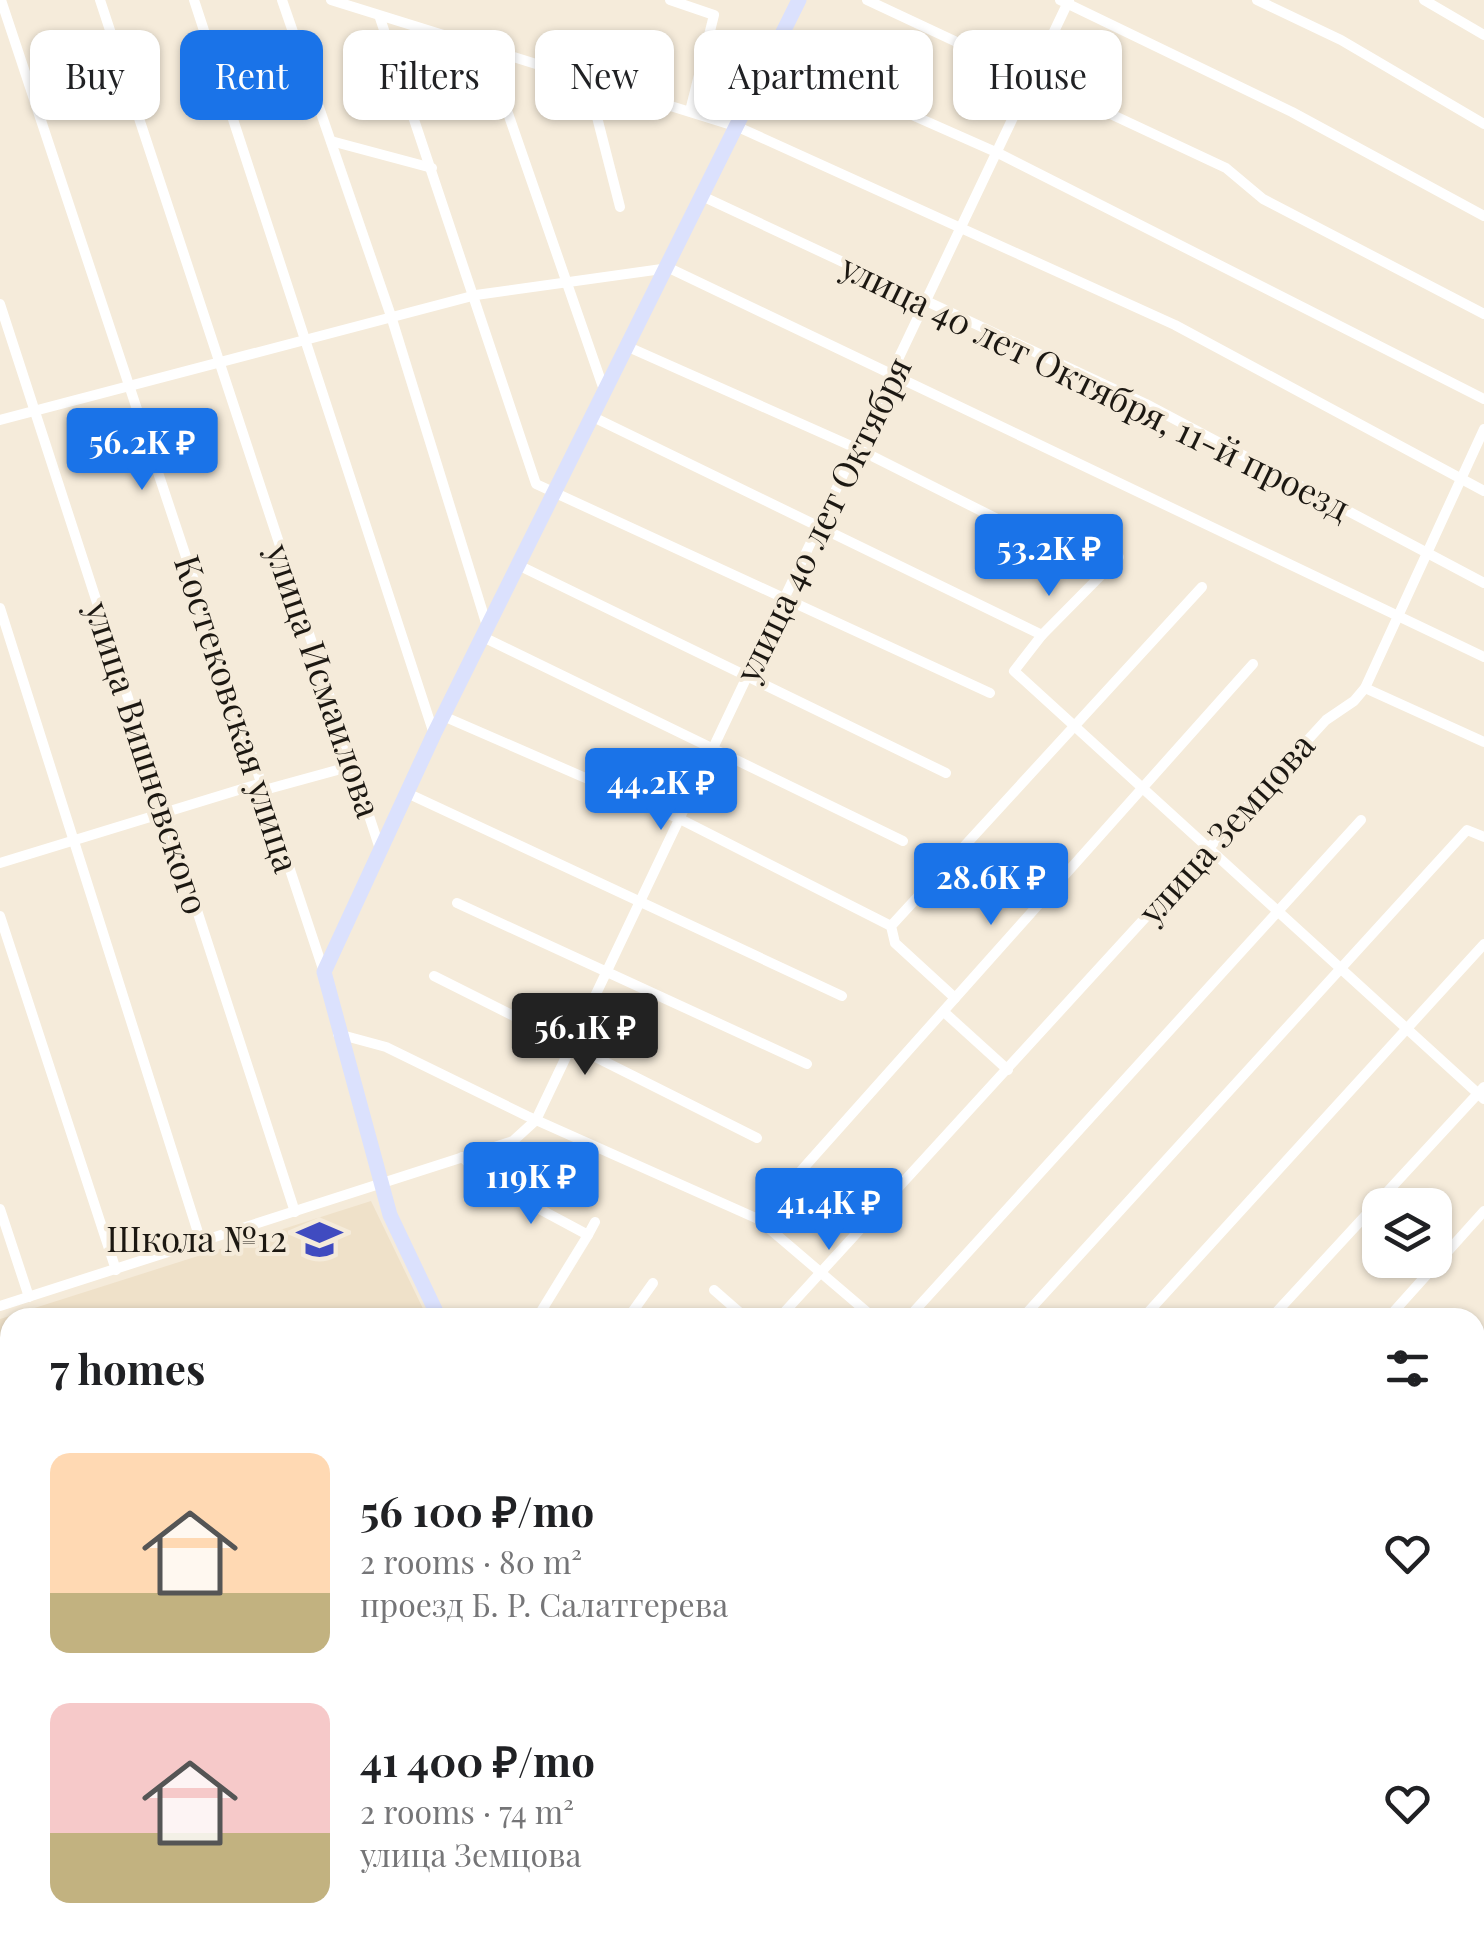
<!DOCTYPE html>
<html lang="en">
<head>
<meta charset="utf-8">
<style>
  body { margin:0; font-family:"Playfair Display",serif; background:#f6f6f6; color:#202124; height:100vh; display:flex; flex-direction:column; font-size:38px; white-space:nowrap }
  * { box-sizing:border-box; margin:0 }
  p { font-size:32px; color:#757577 }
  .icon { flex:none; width:55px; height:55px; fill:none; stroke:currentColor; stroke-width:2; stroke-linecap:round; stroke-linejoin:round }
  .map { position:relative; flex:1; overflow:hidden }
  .side { position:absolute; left:0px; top:1308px; width:1485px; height:642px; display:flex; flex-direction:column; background:#fff; border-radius:30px 30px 0 0; box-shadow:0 2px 8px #0004 }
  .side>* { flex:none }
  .top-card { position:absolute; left:30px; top:30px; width:1425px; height:90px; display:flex; gap:20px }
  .fabs { position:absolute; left:1362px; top:1188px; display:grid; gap:20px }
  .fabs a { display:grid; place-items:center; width:90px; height:90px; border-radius:20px; background:#fff; box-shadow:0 2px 8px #0004; font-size:50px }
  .price { position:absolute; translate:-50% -85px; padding:0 22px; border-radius:10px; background:#1a73e8; color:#fff; font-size:32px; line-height:65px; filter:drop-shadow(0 2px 5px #0008) }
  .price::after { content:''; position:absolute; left:50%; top:60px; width:30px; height:22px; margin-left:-15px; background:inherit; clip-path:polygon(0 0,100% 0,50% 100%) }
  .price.selected { background:#222; color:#fff }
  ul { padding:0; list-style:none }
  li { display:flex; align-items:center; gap:30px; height:250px; padding:0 50px }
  li span { display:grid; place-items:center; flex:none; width:280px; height:200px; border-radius:20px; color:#555 }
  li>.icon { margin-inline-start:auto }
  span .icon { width:120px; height:120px; fill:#fffc; stroke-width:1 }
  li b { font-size:42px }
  h2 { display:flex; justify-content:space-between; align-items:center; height:120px; padding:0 50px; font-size:42px }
  .chip { padding:0 35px; border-radius:20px; background:#fff; box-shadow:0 2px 8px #0004; font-size:35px; line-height:90px }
  .chip.selected { background:#1a73e8; color:#fff }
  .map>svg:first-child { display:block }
</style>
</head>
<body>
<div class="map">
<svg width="1484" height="1948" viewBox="0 0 1484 1948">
  <rect width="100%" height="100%" fill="#f5ebda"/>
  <g fill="#efe1c9">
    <polygon points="371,1201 427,1317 10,1318 10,1549 0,1547 0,1319"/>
    <polygon points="0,1892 10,1894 10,1940 130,1940 133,1948 0,1948"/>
  </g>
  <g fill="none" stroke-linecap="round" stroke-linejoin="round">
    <g stroke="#fff" stroke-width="10">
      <polyline points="1,0 324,972"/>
      <polyline points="100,0 380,849"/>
      <polyline points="194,0 434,734"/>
      <polyline points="282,0 391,316 487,626"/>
      <polyline points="331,0 738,127 1175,325 1484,491"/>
      <polyline points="670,0 714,15 690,111"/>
      <polyline points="867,0 1226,168 1263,199 1484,314"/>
      <polyline points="1060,0 1292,112 1484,216"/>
      <polyline points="1257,0 1341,40 1484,124"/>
      <polyline points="1424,0 1484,35"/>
      <polyline points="380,18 536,484 990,693"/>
      <polyline points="485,47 603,387"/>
      <polyline points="774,54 998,153 1484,399"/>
      <polyline points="587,78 620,207"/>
      <polyline points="331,141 432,168"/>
      <polyline points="704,197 1146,404 1484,583"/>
      <polyline points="0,304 295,1212"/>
      <polyline points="626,346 858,449 1097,569"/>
      <polyline points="591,416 1042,635"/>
      <polyline points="0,420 476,295 669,268 1484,657"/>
      <polyline points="1119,557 1042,635 1014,671 1484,1099"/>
      <polyline points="518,565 946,773"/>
      <polyline points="0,608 201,1242"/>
      <polyline points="483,637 903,841"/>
      <polyline points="1365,688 1484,742"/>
      <polyline points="443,716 682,820 891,926"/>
      <polyline points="407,793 842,996"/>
      <polyline points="0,863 258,784 268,789 352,766"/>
      <polyline points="457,903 807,1064"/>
      <polyline points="0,916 116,1270"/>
      <polyline points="434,976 757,1138"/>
      <polyline points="955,998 895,943 891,926 1202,587"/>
      <polyline points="944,1012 1008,1070"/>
      <polyline points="338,1034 386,1047 527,1116 758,1219 874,1318"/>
      <polyline points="462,1157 491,1183 588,1235 595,1222"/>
      <polyline points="0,1209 29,1297"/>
      <polyline points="758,1219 1253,664"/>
      <polyline points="714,1290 746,1318"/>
      <polyline points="0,1306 513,1141 536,1120 1069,0"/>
      <polyline points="537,1318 588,1235"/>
      <polyline points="628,1318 653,1283"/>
      <polyline points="779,1318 1326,720 1354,701 1365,688 1484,429"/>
      <polyline points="908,1318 1361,820"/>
      <polyline points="1022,1318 1467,830 1484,837"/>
      <polyline points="1143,1318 1484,944"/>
      <polyline points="1271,1318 1484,1087"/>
      <polyline points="1388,1318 1484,1211"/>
      <polyline points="1475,1347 1484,1338"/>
      <polyline points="1475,1475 1484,1465"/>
      <polyline points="0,1568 10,1587"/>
      <polyline points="1475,1727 1484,1735"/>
      <polyline points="1475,1848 1484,1838"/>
      <polyline points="166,1940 169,1948"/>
      <polyline points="375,1948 393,1940"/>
      <polyline points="810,1948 817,1940"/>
      <polyline points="925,1948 932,1940"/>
      <polyline points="1383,1948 1390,1940"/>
      <polyline points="1476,1948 1484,1939"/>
    </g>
    <g stroke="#dbe1fd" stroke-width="15">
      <polyline points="439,1318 390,1215 324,972 434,734 799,0"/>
      <polyline points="721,1940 724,1948"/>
    </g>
    <g stroke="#b8c4fb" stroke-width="18">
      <polyline points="1475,1533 1484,1523"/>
      <polyline points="1103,1948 1110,1940"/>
    </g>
  </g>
  <defs>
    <symbol id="school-bare" viewBox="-9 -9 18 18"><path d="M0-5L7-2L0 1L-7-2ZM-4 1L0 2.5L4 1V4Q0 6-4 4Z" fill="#404bc0" stroke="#f5ebda" stroke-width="2.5" paint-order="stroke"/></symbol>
  </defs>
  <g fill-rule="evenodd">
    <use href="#school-bare" x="288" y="1208" width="63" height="63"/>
  </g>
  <g text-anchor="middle" stroke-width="8" stroke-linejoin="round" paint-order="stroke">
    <g font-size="35" fill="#1c1812" stroke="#f5ebda">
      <text transform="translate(1095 388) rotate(26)" y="12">улица 40 лет Октября, 11-й проезд</text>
      <text transform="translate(824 520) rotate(-64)" y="12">улица 40 лет Октября</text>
      <text transform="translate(323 681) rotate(71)" y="12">улица Исмаилова</text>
      <text transform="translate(236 714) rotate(72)" y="12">Костековская улица</text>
      <text transform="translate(146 758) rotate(72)" y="12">улица Вишневского</text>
      <text transform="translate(1227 829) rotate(-48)" y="12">улица Земцова</text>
    </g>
    <g font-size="35" fill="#1c1812" stroke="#f5ebda" text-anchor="end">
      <text x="287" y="1252">Школа №12</text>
    </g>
  </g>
</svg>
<div class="fabs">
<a><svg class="icon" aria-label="layers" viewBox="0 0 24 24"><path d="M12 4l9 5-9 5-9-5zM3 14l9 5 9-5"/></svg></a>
</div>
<b class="price" style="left:142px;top:493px">56.2K ₽</b>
<b class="price" style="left:1049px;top:599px">53.2K ₽</b>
<b class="price" style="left:661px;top:833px">44.2K ₽</b>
<b class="price" style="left:991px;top:928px">28.6K ₽</b>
<b class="price selected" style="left:585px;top:1078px">56.1K ₽</b>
<b class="price" style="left:531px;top:1227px">119K ₽</b>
<b class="price" style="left:829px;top:1253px">41.4K ₽</b>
<div class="top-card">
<a class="chip">Buy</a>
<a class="chip selected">Rent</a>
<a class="chip">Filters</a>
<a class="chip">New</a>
<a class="chip">Apartment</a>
<a class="chip">House</a>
</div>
<section class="side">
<h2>7 homes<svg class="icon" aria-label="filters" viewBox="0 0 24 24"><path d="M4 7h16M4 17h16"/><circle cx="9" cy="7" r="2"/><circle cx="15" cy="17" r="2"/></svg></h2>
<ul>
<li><span style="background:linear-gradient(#ffd9b3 70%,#c2b280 0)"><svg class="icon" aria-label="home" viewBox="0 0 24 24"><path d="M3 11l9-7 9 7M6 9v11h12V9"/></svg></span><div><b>56 100 ₽/mo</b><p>2 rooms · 80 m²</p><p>проезд Б. Р. Салатгерева</p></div><svg class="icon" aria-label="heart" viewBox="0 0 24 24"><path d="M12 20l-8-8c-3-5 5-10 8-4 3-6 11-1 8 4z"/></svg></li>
<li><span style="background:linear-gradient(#f6c9c9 65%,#c2b280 0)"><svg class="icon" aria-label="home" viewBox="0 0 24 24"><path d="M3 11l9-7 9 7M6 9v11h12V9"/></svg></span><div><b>41 400 ₽/mo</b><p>2 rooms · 74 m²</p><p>улица Земцова</p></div><svg class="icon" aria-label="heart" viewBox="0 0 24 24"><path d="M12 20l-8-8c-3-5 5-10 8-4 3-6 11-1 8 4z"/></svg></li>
</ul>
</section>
</div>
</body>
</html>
